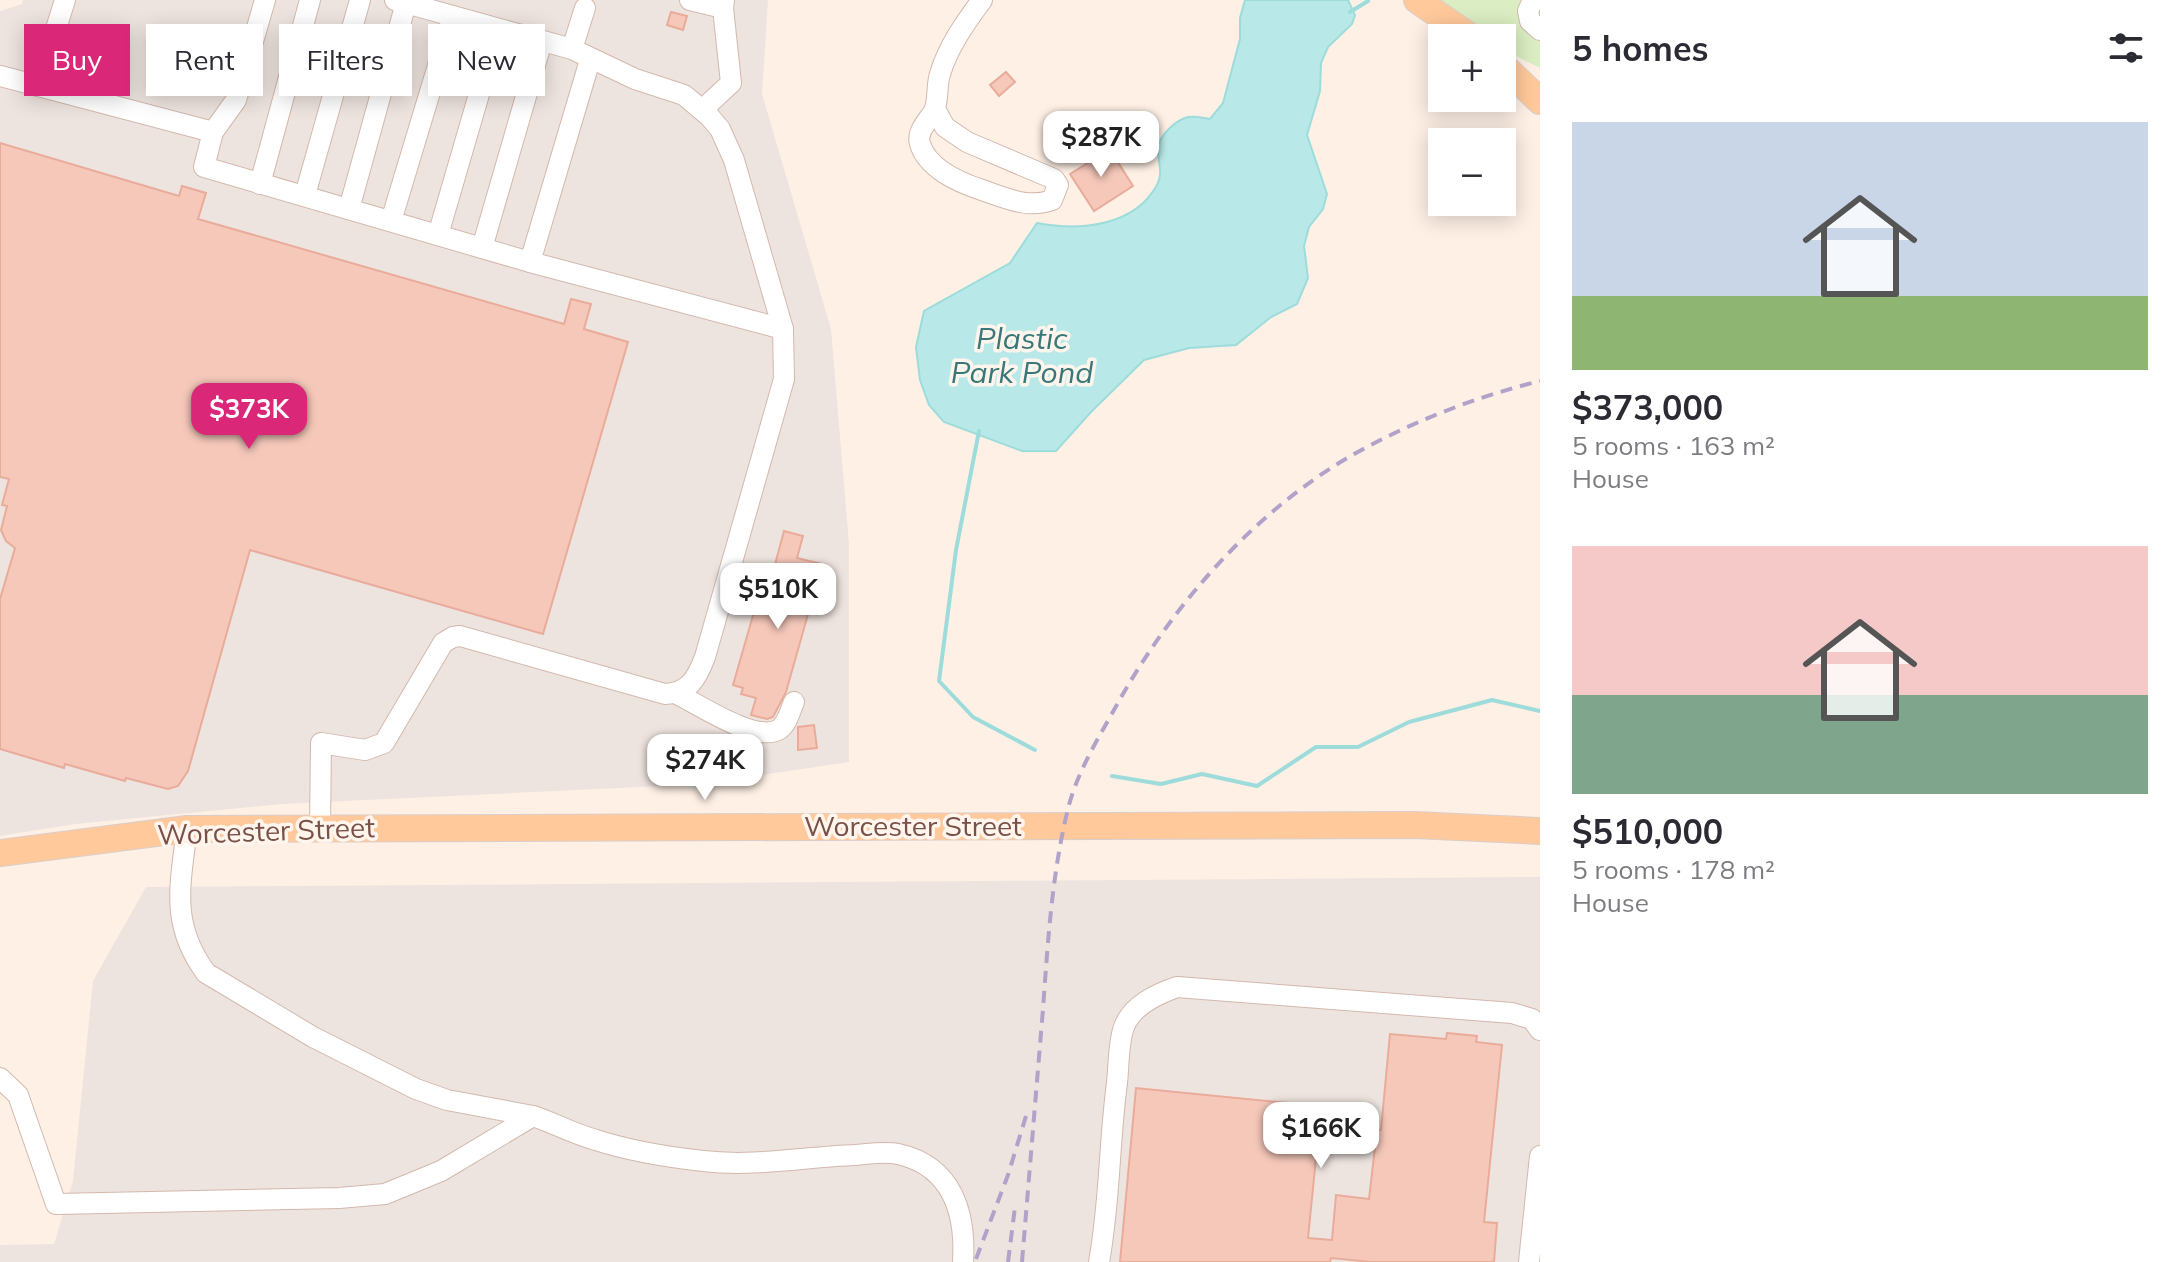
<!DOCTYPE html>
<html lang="en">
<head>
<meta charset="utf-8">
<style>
  body { margin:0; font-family:Mulish,sans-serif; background:#f2f2f3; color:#2b2b33; height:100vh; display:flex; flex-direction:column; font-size:30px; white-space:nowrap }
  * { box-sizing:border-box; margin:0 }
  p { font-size:26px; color:#7c7c81 }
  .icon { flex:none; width:44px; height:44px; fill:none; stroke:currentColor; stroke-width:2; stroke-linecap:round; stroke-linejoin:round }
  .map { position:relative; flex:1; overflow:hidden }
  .panel { display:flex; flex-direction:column; background:#fff; width:640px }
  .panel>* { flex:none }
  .banner { position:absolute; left:24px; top:24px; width:760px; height:72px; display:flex; gap:16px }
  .fabs { position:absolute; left:1428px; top:24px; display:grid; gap:16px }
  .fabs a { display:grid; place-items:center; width:88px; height:88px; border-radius:0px; background:#fff; box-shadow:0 4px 20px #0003; font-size:40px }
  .price { position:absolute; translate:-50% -68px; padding:0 18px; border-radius:16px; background:#fff; color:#222; font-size:26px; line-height:52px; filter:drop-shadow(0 2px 4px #0008) }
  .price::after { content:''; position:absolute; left:50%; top:48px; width:24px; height:18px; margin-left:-12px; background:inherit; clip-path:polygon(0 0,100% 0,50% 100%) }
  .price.selected { background:#db2777; color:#fff }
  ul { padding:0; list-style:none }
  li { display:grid; align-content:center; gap:16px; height:424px; padding:0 32px }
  li span { display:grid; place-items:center; height:248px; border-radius:0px; color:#555 }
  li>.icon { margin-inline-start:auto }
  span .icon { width:144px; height:144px; fill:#fffc; stroke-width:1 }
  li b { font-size:34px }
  h2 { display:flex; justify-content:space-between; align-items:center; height:96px; padding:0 32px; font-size:34px }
  .chip { padding:0 28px; border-radius:0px; background:#fff; box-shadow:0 4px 20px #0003; font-size:28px; line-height:72px }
  .chip.selected { background:#db2777; color:#fff }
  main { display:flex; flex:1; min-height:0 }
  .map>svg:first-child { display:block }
</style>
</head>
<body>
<main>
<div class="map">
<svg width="1540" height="1262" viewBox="0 0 1540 1262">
  <rect width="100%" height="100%" fill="#fef0e5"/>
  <g fill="#eee4df">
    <polygon points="23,0 768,0 762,94 831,329 849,544 849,762 703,784 282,804 75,824 0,836 0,11 22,4"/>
    <polygon points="1540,877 1540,1262 0,1262 0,1245 54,1244 73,1181 93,981 146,887"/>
  </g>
  <polygon fill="#dbedc2" points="1411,0 1540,0 1540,68 1502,49 1502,38 1481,38"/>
  <path fill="#b8e9e8" stroke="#9ddcdb" stroke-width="2" d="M 1245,0 L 1348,0 L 1355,15 L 1352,24 L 1328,47 L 1321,63 L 1320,91 L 1307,135 L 1327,194 L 1323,209 L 1309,227 L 1304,246 L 1308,278 L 1297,304 L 1271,317 L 1236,345 L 1189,348 L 1144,360 L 1091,412 L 1056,451 L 1022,451 L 944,422 L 929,405 L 920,380 L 916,347 L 924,311 L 1010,263 L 1037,223 C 1079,231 1134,227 1157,185 C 1164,172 1157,161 1158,148 C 1159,136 1174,122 1185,118 C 1192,115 1202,118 1210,119 L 1223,103 L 1240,39 L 1240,18 Z"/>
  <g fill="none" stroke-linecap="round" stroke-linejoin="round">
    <g stroke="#9ddcdb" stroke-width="4">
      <polyline points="1350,12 1368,1"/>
      <polyline points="979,431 956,550 939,681 973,717 1035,750"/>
      <polyline points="1112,776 1161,784 1202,774 1257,786 1316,747 1358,747 1409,722 1492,700 1540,711"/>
    </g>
  </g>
  <g fill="#f5c8ba" stroke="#e9ab9a" stroke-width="2" fill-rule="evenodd">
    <polygon points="671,12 687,16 683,30 667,25"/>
    <polygon points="1006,72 1015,82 999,96 990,85"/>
    <polygon points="0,143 179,196 182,186 206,193 198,219 564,324 571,299 591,304 584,329 628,342 543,634 250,550 188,771 178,786 168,789 126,778 125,781 65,764 64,768 0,749 0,599 15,548 6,541 1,530 7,506 2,505 9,479 0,477"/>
    <polygon points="1107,145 1133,186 1094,211 1070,174 1091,161 1088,156"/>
    <polygon points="784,531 803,536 797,558 826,565 822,580 818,579 786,692 773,717 767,719 751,715 756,698 741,694 743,688 733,685 760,591 785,599 793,573 774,568"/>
    <polygon points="814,725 817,748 798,750 798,727"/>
    <path d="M 1447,1033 L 1477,1036 L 1476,1042 L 1502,1045 L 1484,1222 L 1497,1223 L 1494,1262 L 1371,1262 L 1331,1258 L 1330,1262 L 1120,1262 L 1136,1088 L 1337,1108 L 1336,1126 L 1381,1130 L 1390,1034 L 1446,1039 ZM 1334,1143 L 1375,1147 L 1369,1199 L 1336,1195 L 1332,1240 L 1308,1238 L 1317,1148 L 1333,1150 Z"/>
  </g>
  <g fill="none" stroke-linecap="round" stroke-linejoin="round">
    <defs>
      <g id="minor">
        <polyline points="395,0 572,49"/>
        <polyline points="690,0 723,8"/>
        <polyline points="1533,0 1528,11 1530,21 1540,30"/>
        <polyline points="0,76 213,132 204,167 530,262 590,60"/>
        <polyline points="38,86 65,0"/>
        <path d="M 935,109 L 945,127 L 967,142 L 1054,179 L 1058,185 L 1052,200 C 1028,209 1005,198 982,190 C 958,182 928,169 920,144 C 916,131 929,120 934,111 C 939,100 936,86 940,74 C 948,47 965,23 982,0"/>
        <polyline points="702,110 731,83 723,8 724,0"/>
        <polyline points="213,132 236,100 265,0"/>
        <polyline points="260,184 310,0"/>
        <polyline points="305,195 360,0"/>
        <polyline points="349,209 406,3"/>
        <polyline points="391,221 453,16"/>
        <polyline points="438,235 498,29"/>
        <polyline points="482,248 542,41"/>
        <polyline points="530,262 783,329"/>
        <path d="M 677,694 C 700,705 754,742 778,730 C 787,725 790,711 794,702"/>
        <path d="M 320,828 L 321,743 L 365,750 L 384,743 L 443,643 L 453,637 L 460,636 L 665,694 C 689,693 697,678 705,657 L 784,379 L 783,329 L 734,160 L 720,129 L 709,116 L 684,95 L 635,79 L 572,49 L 585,8"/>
        <path d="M 187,829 C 180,886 170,924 206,973 L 313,1037 L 416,1089 L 447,1100 L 533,1116"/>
        <path d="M 0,1078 L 18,1095 L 56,1204 L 339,1198 L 385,1194 L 441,1171 L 533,1116 C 554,1123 574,1134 596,1140 C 630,1151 667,1157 703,1161 C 754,1167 804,1157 855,1155 C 868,1154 885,1151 898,1154 C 952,1166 966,1212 963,1262"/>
        <path d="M 1099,1262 C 1110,1203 1109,1142 1117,1083 C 1119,1065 1118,1043 1124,1027 C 1132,1005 1157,994 1177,987 L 1512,1013 L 1532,1019 L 1540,1030"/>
        <polyline points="1529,1262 1540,1156"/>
      </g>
      <g id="major">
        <polyline points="1417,0 1472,38"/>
        <polyline points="1502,65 1540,101"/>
        <polyline points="0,853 187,829 1415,825 1540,831"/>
      </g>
    </defs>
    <use href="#minor" stroke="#d3b8ac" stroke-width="22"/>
    <use href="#major" stroke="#d9cecc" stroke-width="28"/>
    <use href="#minor" stroke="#fff" stroke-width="20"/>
    <use href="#major" stroke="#ffc99b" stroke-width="26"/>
    <g stroke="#b0a2c9" stroke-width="4" stroke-dasharray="12 8" stroke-linecap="butt">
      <polyline points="976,1259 1008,1175 1026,1116"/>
      <polyline points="1008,1262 1015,1207"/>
      <path d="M 1022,1262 C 1029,1178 1036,1093 1043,1009 C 1048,940 1052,871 1069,805 C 1079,768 1101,734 1119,701 C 1173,605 1253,513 1349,457 C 1408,423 1475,397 1540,381"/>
    </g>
  </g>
  <g text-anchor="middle" stroke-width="7" stroke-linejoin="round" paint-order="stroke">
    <g font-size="28" fill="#795148" stroke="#fff5ed">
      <text x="913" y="836">Worcester Street</text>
      <text transform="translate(266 831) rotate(-2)" y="10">Worcester Street</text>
    </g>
    <g font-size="30" font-style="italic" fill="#387878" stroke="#fff5ed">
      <text x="1022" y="349">Plastic<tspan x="1022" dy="34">Park Pond</tspan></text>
    </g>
  </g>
</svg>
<div class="fabs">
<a>+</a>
<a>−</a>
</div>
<b class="price" style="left:1101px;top:179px">$287K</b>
<b class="price selected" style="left:249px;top:451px">$373K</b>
<b class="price" style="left:778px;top:631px">$510K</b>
<b class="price" style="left:705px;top:802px">$274K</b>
<b class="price" style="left:1321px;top:1170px">$166K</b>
<div class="banner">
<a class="chip selected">Buy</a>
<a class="chip">Rent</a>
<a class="chip">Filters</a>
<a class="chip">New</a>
</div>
</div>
<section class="panel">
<h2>5 homes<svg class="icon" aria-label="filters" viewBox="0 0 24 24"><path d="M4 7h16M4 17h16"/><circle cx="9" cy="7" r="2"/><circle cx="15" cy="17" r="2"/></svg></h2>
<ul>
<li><span style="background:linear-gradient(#c9d6e8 70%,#8fb573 0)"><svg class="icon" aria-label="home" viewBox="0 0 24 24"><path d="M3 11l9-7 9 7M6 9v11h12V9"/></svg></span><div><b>$373,000</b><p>5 rooms · 163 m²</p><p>House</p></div></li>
<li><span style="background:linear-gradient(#f6c9c9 60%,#7fa58c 0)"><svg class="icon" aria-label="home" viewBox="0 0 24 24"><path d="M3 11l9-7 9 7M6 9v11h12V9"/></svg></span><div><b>$510,000</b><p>5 rooms · 178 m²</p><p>House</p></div></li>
</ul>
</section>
</main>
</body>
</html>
